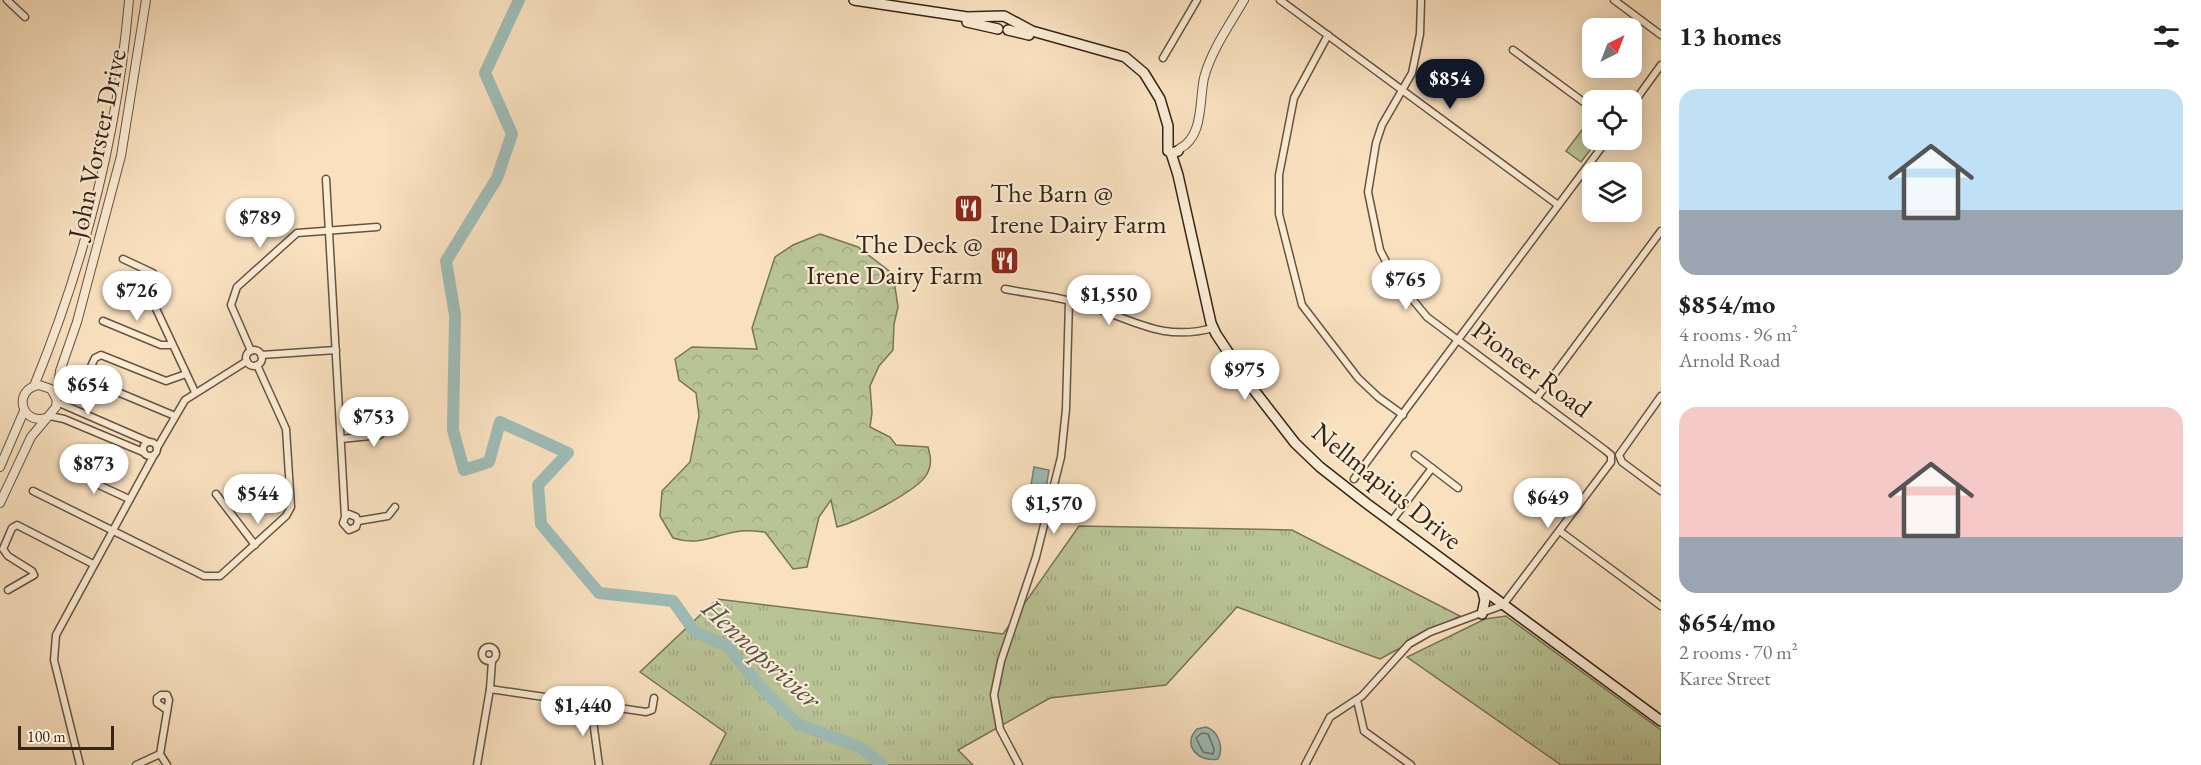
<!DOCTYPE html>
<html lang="en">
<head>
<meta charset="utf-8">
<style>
  body { margin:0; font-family:"EB Garamond",serif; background:#f2f2f2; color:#202124; height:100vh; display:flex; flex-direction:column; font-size:22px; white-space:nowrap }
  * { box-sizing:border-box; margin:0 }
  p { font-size:20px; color:#757577 }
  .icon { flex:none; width:33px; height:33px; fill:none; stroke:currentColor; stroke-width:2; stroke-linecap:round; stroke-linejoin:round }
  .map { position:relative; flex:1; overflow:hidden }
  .side { display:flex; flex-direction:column; background:#fff; width:540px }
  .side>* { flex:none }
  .needle { width:39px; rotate:42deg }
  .tools { position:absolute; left:1582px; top:18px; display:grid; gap:12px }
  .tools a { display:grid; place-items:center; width:60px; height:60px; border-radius:12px; background:#fff; box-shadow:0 3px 15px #0003; font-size:30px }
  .scale { position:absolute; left:18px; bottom:15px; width:96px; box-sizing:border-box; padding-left:6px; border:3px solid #372416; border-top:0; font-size:16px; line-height:21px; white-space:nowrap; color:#372416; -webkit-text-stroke:4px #fbecd6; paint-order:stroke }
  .price { position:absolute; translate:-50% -51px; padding:0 14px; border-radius:21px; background:#fff; color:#222; font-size:20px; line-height:39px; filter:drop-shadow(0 2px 3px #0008) }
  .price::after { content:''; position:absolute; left:50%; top:36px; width:18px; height:14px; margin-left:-9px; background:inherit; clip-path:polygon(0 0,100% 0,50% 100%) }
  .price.current { background:#111827; color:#fff }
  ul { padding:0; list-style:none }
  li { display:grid; align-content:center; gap:12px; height:318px; padding:0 18px }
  li span { display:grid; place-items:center; height:186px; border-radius:18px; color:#555 }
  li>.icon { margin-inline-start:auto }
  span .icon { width:108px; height:108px; fill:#fffc; stroke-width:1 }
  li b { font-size:26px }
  h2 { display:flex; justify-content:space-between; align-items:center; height:72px; padding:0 18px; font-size:26px }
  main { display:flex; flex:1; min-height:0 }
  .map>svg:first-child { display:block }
</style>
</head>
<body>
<main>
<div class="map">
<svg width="1661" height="765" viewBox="0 0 1661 765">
  <defs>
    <pattern id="grass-tufts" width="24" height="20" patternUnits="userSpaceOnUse" patternTransform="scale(1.5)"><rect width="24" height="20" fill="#b9c496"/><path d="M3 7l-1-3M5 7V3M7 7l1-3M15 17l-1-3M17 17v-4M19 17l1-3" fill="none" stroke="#a0a881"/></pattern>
    <pattern id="forest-crowns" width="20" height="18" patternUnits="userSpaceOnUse" patternTransform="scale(1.5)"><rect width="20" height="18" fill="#b9c496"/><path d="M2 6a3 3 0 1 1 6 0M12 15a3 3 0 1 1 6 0" fill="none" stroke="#a0a881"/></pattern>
  </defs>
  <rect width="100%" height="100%" fill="#f9e1c0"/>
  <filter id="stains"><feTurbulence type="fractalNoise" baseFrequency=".00333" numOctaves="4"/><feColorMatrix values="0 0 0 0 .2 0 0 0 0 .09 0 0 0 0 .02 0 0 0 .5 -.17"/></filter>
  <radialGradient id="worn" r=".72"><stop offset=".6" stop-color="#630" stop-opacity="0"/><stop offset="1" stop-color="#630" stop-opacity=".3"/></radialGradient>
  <g fill="url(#grass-tufts)" stroke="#787456" stroke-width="1.5">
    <polygon points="1079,526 1292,530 1460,616 1380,659 1237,607 1166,685 1050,698 958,750 973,765 710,765 726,733 640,672 717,599 1003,634"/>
    <polygon points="1506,616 1661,730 1661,765 1561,765 1407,657 1485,619"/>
  </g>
  <path fill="url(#forest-crowns)" stroke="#787456" stroke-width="1.5" d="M 820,234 L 858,247 L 893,274 L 898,307 L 894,324 L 893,350 L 879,366 L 870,386 L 872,413 L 870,427 L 890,437 L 896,445 L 928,447 C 931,458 932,464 927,474 C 918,491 856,522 837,527 L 831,500 L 819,517 L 807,567 L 793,569 L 765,532 C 757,531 748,530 741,531 C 715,534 701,547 673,538 L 660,516 L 662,491 L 690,462 L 699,416 L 696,393 L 679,380 L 675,359 L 692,347 L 757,349 L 752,328 L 775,257 L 793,245 Z"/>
  <polygon fill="#b9c496" stroke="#787456" stroke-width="1.5" points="1588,122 1593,125 1593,140 1598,140 1581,162 1566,151"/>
  <g fill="#9ebcb6" stroke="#757f76" stroke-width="1.5">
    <polygon points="1034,467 1049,470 1043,507 1028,504"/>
    <path d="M 1206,727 C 1219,731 1224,748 1218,759 C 1199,763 1181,745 1197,729 Z"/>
  </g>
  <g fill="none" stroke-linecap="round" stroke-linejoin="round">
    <polygon stroke="#6a7066" stroke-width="1.5" points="1202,733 1208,734 1214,749 1213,754 1203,752 1196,738"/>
    <polyline stroke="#9ebcb6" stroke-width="12" points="519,0 485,73 512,134 497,178 446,261 455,315 453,430 464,470 489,462 500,422 568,453 538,485 541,524 599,593 673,601 695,632 727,646 760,686 798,724 862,748 882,765"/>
    <defs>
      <g id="minor">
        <polyline points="7,0 25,17"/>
        <polyline points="1280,0 1558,205"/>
        <polyline points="1614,0 1661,35"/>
        <polyline points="1328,35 1294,98 1279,175 1279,214 1302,305 1358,378 1378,397 1403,415"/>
        <polyline points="1513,50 1593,109"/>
        <polyline points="1163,58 1197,0"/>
        <polyline points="1632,105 1661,65"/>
        <polyline points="326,179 345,517 343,523 349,530 356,527 358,521 356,517 349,514 345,517"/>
        <polyline points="123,259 153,273 149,288 151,298 195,392"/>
        <polyline points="113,289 141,302 152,302"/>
        <path d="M 1005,289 C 1029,294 1055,296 1078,303 C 1129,316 1158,343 1213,328"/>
        <polyline points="103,321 161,345 172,345"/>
        <circle cx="254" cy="358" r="8"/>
        <polyline points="251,351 231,305 237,287 297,233 377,227"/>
        <polyline points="261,355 336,350"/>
        <polyline points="1661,396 1619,455 1622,462 1661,491"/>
        <polyline points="1536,399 1661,231"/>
        <polyline points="57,402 149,442"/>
        <polyline points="50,416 64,419 143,452"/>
        <path d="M 175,416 L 96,383 C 85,376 90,368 95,358 L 101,355 L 166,381 L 186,374"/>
        <polyline points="341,439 380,435 388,426"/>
        <circle cx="150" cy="449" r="7"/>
        <polyline points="157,448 185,400 247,361"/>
        <polyline points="1415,455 1458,488"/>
        <polyline points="82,460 101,486 129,499"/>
        <polyline points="1354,479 1607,140"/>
        <polyline points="33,491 204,576 220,576 286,516 291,507 286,429 257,365"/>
        <polyline points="216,494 255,545"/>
        <polyline points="358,521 388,516 395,507"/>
        <polyline points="1391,522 1432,468"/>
        <polyline points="1561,532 1661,606"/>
        <polyline points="8,590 34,575 32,571 8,556 3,549 12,528 17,525 93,564"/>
        <circle cx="489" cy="654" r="7"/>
        <polyline points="490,689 646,712 652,710 654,698"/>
        <polyline points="1357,700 1364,731 1411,765"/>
        <polyline points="591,706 599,765"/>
        <polyline points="167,710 157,703 157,698 161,695 167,695 169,700 160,754 167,765"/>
        <polyline points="80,765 54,660 56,635 154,455"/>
        <polyline points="136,765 160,754"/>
        <polyline points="477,765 490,689 492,661"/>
        <polyline points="1019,765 1000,729 994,695 1001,661 1036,557 1061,457 1066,409 1069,301"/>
        <polyline points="1305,765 1330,717 1362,696 1409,644 1430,632 1503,605 1611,462 1611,455 1605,450 1427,317 1394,277 1380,250 1368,192 1376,143 1382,125 1412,73 1420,34 1421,0"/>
      </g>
      <g id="tertiary">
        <path d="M 1179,149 C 1204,137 1199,101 1204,78 C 1211,51 1230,24 1244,0"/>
        <path d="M 34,386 C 84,264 118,132 129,0"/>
        <path d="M 46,418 C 20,425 13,389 39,385 L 51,389 L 56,398"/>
        <polyline points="0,467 24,411"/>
        <polyline points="0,503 31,437 56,407 60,371 77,322 121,156 146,0"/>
      </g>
      <g id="secondary">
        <polyline points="854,0 967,17 1004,16 1032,31 1125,57 1144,73 1160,99 1168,126 1168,151 1172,153 1178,151"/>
        <polyline points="967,22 998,29"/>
        <polyline points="1008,30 1029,35"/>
        <polyline points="1171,153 1178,175 1211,323 1216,334 1250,385 1295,443 1320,467 1366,503 1661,721"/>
        <polyline points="1482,614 1485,600 1482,589"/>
      </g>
    </defs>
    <use href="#minor" stroke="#685340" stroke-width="9"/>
    <use href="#tertiary" stroke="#685340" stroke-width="10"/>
    <use href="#secondary" stroke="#372416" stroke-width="12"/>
    <use href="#minor" stroke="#fbecd6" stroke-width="6"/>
    <use href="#tertiary" stroke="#fbecd6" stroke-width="8"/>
    <use href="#secondary" stroke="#fbecd6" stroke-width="9"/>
  </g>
  <defs>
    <symbol id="restaurant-square" viewBox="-11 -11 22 22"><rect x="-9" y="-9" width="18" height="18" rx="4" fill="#8f2418" stroke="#fbecd6"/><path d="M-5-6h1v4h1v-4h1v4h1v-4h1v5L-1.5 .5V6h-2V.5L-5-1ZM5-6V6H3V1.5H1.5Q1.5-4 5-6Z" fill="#fff"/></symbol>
  </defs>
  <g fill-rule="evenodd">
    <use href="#restaurant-square" x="952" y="192" width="33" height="33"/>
    <use href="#restaurant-square" x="988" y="244" width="33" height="33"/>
  </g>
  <g text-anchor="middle" stroke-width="4.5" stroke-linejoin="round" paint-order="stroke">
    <g font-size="27" fill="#372416" stroke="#fbecd6">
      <text transform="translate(97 144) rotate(-78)" y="9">John Vorster Drive</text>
      <text transform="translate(1532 369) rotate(37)" y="9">Pioneer Road</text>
      <text transform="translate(1387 486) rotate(39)" y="9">Nellmapius Drive</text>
    </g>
    <g font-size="27" fill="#372416" stroke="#fbecd6" text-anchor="start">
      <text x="990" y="202">The Barn @<tspan x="990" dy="31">Irene Dairy Farm</tspan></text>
      <text x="983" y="253" text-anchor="end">The Deck @<tspan x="983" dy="31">Irene Dairy Farm</tspan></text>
    </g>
    <g font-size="28" font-style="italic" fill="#565246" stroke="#fbecd6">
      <text transform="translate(762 653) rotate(42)" y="10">Hennopsrivier</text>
    </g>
  </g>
  <rect width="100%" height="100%" filter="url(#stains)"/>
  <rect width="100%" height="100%" fill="url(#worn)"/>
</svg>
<div class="tools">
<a><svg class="needle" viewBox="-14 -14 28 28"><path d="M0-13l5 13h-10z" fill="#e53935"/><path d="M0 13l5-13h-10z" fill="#757577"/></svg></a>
<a><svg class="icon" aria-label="locate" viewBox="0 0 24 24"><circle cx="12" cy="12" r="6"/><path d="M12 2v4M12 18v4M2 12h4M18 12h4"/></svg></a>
<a><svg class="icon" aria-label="layers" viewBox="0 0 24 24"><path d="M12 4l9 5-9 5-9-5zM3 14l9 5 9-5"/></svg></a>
</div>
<div class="scale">100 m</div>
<b class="price current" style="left:1450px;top:110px">$854</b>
<b class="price" style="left:260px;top:249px">$789</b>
<b class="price" style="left:1406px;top:311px">$765</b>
<b class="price" style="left:137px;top:322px">$726</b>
<b class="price" style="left:1109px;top:326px">$1,550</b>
<b class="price" style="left:1245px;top:401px">$975</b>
<b class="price" style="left:88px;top:416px">$654</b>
<b class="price" style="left:374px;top:448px">$753</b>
<b class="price" style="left:94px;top:495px">$873</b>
<b class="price" style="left:258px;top:525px">$544</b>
<b class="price" style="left:1548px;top:529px">$649</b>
<b class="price" style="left:1054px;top:535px">$1,570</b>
<b class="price" style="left:583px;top:737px">$1,440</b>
</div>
<section class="side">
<h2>13 homes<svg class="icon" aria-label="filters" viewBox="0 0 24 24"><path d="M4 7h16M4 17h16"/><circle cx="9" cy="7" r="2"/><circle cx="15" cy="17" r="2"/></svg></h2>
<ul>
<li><span style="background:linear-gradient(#bfe0f5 65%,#9aa5b1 0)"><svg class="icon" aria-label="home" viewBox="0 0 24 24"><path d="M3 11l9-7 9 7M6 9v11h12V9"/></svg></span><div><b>$854/mo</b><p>4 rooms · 96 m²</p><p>Arnold Road</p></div></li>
<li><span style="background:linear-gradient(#f6c9c9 70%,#9aa5b1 0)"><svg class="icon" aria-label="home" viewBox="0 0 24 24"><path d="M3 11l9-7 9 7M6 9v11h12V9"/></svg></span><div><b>$654/mo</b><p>2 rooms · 70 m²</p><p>Karee Street</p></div></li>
</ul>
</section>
</main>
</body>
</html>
